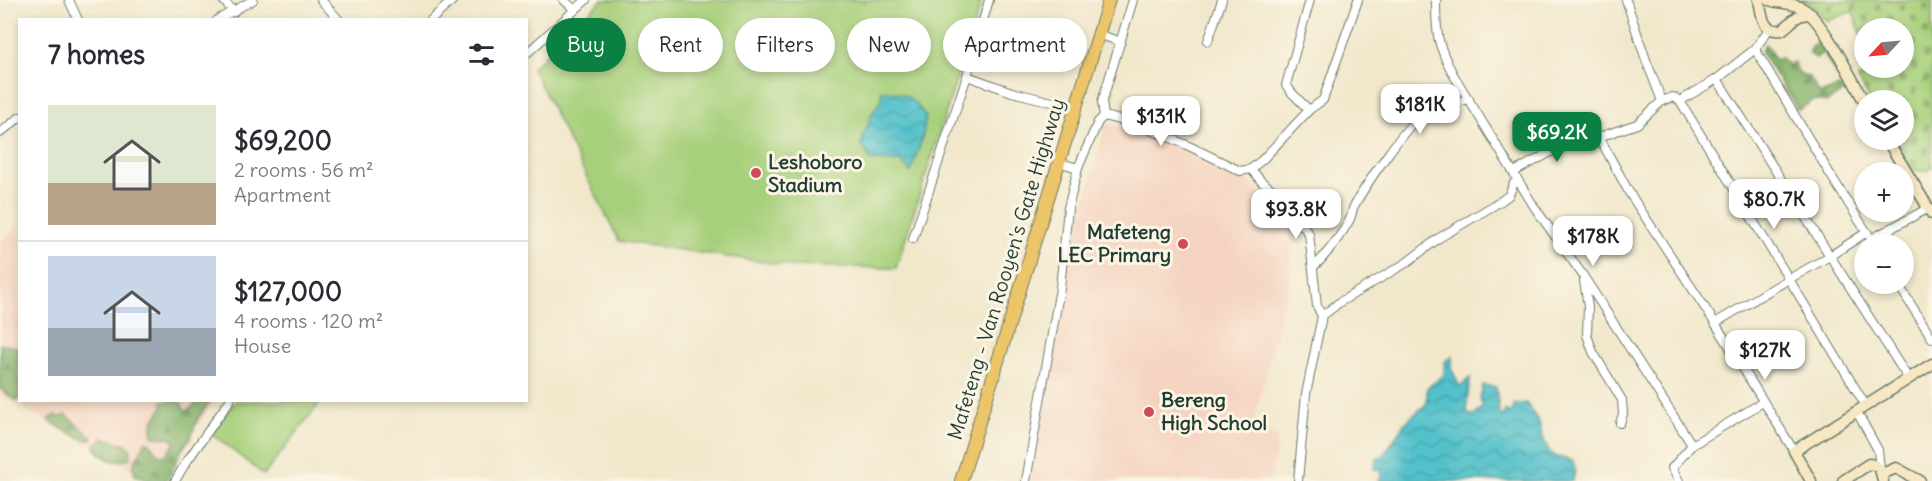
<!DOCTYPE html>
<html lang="en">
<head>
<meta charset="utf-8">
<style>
  body { margin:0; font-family:Delius,sans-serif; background:#f2f2f3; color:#2b2b33; height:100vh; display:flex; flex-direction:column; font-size:22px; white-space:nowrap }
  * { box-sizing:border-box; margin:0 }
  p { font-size:20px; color:#7c7c81 }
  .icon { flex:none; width:33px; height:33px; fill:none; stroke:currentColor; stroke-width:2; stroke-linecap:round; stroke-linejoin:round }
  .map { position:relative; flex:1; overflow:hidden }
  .sheet { position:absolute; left:18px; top:18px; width:510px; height:384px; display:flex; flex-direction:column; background:#fff; border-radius:0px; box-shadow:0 3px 9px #0003 }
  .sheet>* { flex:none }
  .banner { position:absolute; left:546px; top:18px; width:570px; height:54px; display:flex; gap:12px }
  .needle { width:39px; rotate:244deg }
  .buttons { position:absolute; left:1854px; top:18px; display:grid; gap:12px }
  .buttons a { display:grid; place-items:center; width:60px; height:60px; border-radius:50%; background:#fff; box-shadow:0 3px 9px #0003; font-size:30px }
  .price { position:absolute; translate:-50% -51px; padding:0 14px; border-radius:12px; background:#fff; color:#222; font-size:20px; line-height:39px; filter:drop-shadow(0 2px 3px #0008) }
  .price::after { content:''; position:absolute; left:50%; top:36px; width:18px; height:14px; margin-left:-9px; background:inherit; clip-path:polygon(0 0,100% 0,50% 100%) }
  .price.current { background:#0b8043; color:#fff }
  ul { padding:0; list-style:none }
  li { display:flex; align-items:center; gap:18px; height:150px; padding:0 30px }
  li+li { border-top:2px solid #e1e1e2 }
  li span { display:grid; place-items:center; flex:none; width:168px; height:120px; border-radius:0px; color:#555 }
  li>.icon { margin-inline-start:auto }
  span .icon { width:72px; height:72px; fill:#fffc; stroke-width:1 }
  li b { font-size:26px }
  h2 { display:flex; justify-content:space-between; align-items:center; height:72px; padding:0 30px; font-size:26px }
  .tag { padding:0 21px; border-radius:27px; background:#fff; box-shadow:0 3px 9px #0003; font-size:21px; line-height:54px }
  .tag.current { background:#0b8043; color:#fff }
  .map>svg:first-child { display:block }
</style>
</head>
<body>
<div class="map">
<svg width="1932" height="481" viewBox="0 0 1932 481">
  <defs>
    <pattern id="forest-firs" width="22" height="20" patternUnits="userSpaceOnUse" patternTransform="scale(1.5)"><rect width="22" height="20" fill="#85b26c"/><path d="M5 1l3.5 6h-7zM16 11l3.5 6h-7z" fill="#6c925a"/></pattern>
    <pattern id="cemetery-stones" width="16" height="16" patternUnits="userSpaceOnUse" patternTransform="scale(1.5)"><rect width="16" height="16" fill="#a7d07c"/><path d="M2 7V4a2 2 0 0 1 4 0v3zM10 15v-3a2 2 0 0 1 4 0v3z" fill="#87aa66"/></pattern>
    <pattern id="water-waves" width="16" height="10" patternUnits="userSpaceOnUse" patternTransform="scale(1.5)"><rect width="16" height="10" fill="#53c1cb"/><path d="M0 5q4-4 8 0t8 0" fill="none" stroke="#449ea6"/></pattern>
  </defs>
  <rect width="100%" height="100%" fill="#fcf5e5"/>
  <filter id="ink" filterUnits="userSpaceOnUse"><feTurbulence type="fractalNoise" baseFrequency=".0167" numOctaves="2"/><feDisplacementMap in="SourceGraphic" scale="12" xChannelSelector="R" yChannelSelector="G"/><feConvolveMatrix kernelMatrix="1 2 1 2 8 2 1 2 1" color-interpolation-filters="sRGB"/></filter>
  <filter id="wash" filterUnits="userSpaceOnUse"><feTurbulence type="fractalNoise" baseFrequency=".008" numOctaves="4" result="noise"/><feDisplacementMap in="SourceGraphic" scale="24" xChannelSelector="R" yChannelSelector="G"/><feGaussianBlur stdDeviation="1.35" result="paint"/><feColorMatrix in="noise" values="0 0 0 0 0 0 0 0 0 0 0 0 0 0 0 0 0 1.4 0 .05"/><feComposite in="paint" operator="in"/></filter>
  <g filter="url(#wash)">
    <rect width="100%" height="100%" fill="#f1e8cc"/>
    <g fill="#f4d3c0">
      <polygon points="1106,123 1160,139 1244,177 1268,201 1294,221 1289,281 1252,428 1278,436 1271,481 1028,481 1055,348 1067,266"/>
      <polygon points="19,226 20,400 216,401 157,478 153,481 0,395 0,242"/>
    </g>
    <g fill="url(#forest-firs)" stroke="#527850" stroke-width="1.5">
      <polygon points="1823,39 1844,76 1841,77 1835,73 1823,52 1816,58 1809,53 1814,44"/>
      <polygon points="1765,44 1776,60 1780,57 1788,65 1793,62 1800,75 1809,77 1820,94 1839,87 1842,92 1827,102 1814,100 1798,110 1761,52"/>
      <polygon points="0,344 19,348 19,400 15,400 0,389"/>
      <path d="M 162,401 L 180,401 L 185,411 L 193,407 L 196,401 L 210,401 L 197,420 L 191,437 L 181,451 L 171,473 L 165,481 L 148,481 L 135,475 C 129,460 142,455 145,442 L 150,443 L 156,453 L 162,456 L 166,455 L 175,443 L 170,437 L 163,438 L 153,436 C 148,419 158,419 163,405 Z"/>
      <path d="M 54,415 L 59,417 L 66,415 L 93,438 L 92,440 C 81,441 58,427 48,420 Z"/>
      <path d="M 103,438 L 126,444 L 131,450 L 130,458 C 115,465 104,460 95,447 L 96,444 Z"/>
    </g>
    <polygon fill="url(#cemetery-stones)" stroke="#638658" stroke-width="1.5" points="1797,0 1932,0 1932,168 1924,171 1912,170 1894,140 1904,140 1904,100 1870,100 1858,79 1874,71 1874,68 1904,68 1904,28 1864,28 1864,43 1853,11 1827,21 1808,3"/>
    <g fill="#a7d07c" stroke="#638658" stroke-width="1.5">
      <polygon points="602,0 982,0 896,268 792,266 619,241 532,68"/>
      <polygon points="236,401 321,401 264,475 211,433"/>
    </g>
    <g fill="url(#water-waves)" stroke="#397f80" stroke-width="1.5">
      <path d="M 881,91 C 904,91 913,98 926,117 L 922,139 L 911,172 L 900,161 L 884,162 L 871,160 L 861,144 L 872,113 L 882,99 Z"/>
      <polygon points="1452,356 1452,370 1460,387 1470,378 1466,411 1472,416 1483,407 1480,399 1483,385 1496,387 1499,412 1503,417 1505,410 1511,413 1513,405 1526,403 1539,422 1542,436 1549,451 1557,457 1573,461 1575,470 1573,481 1379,481 1382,470 1374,469 1377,458 1384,455 1403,425 1427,403 1427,388 1444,375 1444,362"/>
    </g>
  </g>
  <g filter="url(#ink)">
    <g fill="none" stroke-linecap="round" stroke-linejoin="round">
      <defs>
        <g id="street">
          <polyline points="69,0 78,20"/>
          <polyline points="223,0 234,12"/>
          <polyline points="321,0 339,20"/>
          <polyline points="564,0 575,10"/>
          <path d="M 1436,0 C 1436,34 1437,44 1453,74 L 1535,208 L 1582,274 L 1692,445"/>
          <polyline points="1626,0 1646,60 1662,101"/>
          <polyline points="217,20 253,0"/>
          <polyline points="431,20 453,0"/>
          <polyline points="1098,34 1121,42"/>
          <polyline points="1208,41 1222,0"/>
          <polyline points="1755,49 1830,174 1874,244"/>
          <polyline points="526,54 586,0"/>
          <polyline points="967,76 1012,92 1076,108"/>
          <polyline points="1717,79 1908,378"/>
          <polyline points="1680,101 1717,79 1755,49 1769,29"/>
          <polyline points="1309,110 1292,93 1286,85 1310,0"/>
          <polyline points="1104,116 1102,102 1133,0"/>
          <polyline points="0,133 20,117"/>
          <polyline points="1599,137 1630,194 1715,323 1794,451"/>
          <path d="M 1078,168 L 1098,122 L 1104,116 C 1153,127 1196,149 1240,171 L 1251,169 L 1263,159 L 1309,110 L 1323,100 L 1358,0"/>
          <polyline points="1251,169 1261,181 1280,196 1287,209 1299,221 1309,234 1317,306 1322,316"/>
          <polyline points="1514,172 1571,141 1588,134 1599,137 1637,124 1662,101 1673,97 1680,101 1789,279 1715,323"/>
          <polyline points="913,239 967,76 989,0"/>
          <polyline points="1871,239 1927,209"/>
          <path d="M 1313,267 C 1323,260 1344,231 1350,219 C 1352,215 1352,210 1354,206 C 1364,188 1405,126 1421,116 C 1435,107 1453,104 1469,99"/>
          <polyline points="1584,281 1588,306 1587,335 1593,352 1622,400 1623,414 1620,423"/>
          <polyline points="1898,284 1932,338"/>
          <polyline points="1866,406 1789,279 1830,256 1867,232"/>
          <polyline points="1857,412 1878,450 1880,469"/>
          <polyline points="175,481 185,464 230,400"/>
          <polyline points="1026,481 1060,288 1068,208 1078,168 1058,162"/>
          <polyline points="1298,481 1306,394 1322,316 1340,302 1406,263 1439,238 1501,201 1509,195 1514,183 1518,181"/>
          <polyline points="1679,481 1672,468 1692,445 1763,402"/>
        </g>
        <g id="secondary">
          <path d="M 1759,0 C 1762,15 1762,33 1782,30 C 1792,23 1796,13 1811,14"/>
          <path d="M 1769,0 C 1780,4 1795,2 1805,10 C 1824,23 1852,79 1864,101"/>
          <polyline points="1887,140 1932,214"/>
          <polyline points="1882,474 1896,468 1920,481"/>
          <polyline points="1811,481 1794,451 1932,364"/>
          <path d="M 1843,481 L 1869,464 C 1880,465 1881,471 1883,481"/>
        </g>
        <polyline id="primary" points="961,481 1109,0"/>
      </defs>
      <use href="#street" stroke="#687969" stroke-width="10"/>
      <use href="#secondary" stroke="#687969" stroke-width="13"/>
      <use href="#primary" stroke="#687969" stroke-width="14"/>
      <use href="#street" stroke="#fff" stroke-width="8"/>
      <use href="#secondary" stroke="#f7e8c3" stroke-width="10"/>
      <use href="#primary" stroke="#ecc569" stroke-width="12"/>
    </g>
  </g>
  <g fill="#d1495b" stroke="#fcf5e5" stroke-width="2">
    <circle cx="756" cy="173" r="6"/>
    <circle cx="1183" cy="244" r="6"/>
    <circle cx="1149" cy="412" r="6"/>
  </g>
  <g text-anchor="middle" stroke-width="6" stroke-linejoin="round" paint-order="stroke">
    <g font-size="20" font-weight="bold" fill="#1f3d34" stroke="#fcf5e5" text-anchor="start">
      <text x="768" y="169">Leshoboro<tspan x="768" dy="23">Stadium</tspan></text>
      <text x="1171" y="239" text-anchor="end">Mafeteng<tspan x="1171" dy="23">LEC Primary</tspan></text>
      <text x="1161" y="407">Bereng<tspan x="1161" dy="23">High School</tspan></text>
    </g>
    <g font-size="20" fill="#1f3d34" stroke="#fcf5e5">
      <text transform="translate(1006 269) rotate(-73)" y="7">Mafeteng - Van Rooyen's Gate Highway</text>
    </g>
  </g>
</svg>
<div class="buttons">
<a><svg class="needle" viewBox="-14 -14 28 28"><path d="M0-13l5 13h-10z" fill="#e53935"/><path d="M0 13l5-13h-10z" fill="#7c7c81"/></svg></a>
<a><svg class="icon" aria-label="layers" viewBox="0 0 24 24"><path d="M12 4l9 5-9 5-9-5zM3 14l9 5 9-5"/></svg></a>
<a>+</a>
<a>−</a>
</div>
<b class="price" style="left:1420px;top:135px">$181K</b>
<b class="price" style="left:1161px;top:147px">$131K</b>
<b class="price current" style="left:1557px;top:163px">$69.2K</b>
<b class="price" style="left:1774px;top:230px">$80.7K</b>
<b class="price" style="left:1296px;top:240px">$93.8K</b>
<b class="price" style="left:1593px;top:267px">$178K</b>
<b class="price" style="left:1765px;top:381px">$127K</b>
<div class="banner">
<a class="tag current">Buy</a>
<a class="tag">Rent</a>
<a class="tag">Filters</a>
<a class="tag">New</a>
<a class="tag">Apartment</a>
</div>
<section class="sheet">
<h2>7 homes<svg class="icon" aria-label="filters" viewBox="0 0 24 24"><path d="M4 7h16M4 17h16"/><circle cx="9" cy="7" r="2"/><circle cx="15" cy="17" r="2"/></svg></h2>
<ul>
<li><span style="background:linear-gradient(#dfe7d0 65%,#b9a48a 0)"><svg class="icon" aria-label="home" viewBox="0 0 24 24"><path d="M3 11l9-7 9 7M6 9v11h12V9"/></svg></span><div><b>$69,200</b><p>2 rooms · 56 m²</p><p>Apartment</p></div></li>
<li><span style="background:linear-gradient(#c9d6e8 60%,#9aa5b1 0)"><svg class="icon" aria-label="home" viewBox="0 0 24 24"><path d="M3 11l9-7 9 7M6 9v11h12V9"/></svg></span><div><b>$127,000</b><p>4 rooms · 120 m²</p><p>House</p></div></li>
</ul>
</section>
</div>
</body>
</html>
